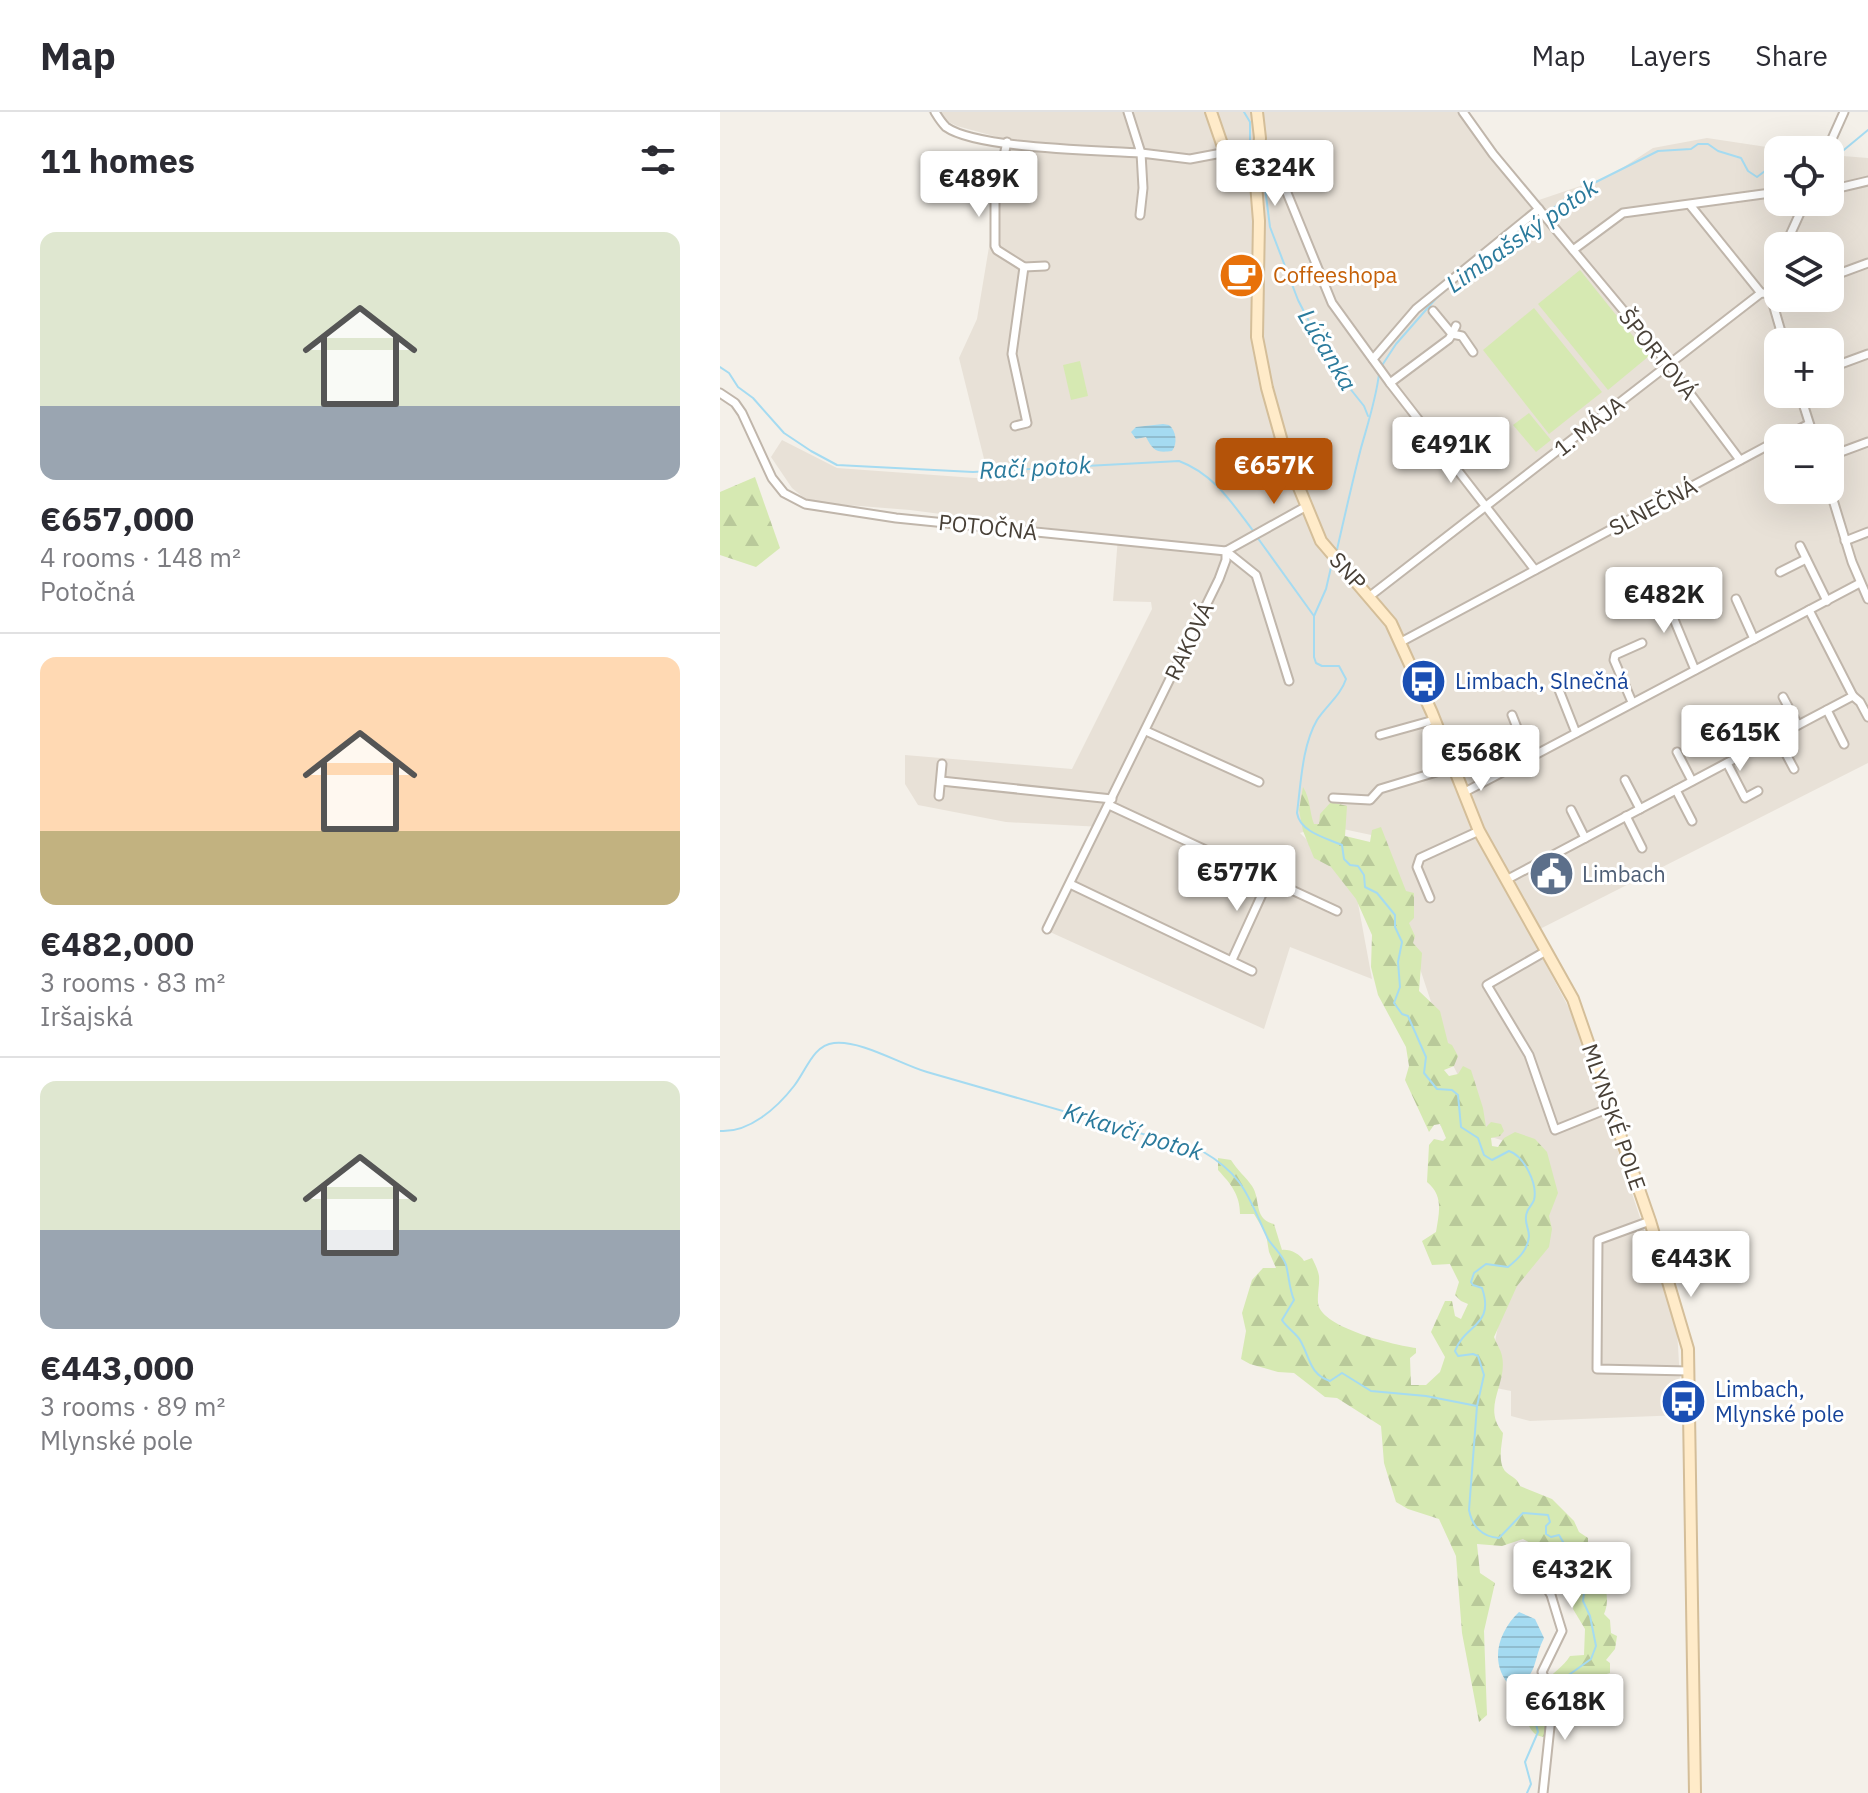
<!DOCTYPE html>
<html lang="en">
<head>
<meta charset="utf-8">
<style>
  body { margin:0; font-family:"IBM Plex Sans",sans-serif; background:#f2f2f3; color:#2b2b33; height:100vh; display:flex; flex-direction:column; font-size:30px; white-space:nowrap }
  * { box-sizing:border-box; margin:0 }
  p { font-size:26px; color:#7c7c81 }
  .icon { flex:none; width:44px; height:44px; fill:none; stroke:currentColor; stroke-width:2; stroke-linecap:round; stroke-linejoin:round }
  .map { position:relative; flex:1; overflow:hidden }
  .details { display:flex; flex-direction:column; background:#fff; width:720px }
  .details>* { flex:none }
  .fabs { position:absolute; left:1044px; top:24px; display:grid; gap:16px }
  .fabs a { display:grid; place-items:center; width:80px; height:80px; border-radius:16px; background:#fff; box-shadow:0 8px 32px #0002; font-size:40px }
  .price { position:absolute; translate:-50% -68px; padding:0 18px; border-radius:8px; background:#fff; color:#222; font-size:26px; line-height:52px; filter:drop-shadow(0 2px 4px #0008) }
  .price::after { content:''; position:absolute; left:50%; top:48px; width:24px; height:18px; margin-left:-12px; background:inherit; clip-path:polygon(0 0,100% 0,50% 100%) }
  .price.active { background:#b45309; color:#fff }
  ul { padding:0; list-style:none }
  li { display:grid; align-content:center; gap:16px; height:424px; padding:0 40px }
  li+li { border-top:2px solid #e1e1e2 }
  li span { display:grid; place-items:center; height:248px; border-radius:16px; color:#555 }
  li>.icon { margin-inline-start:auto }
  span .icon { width:144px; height:144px; fill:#fffc; stroke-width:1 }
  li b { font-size:34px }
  h2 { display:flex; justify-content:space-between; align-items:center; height:96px; padding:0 40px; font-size:34px }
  header { display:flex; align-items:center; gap:48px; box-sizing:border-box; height:112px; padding:0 40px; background:#fff; border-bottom:2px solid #e1e1e2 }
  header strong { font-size:38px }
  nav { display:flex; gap:44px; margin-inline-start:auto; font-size:28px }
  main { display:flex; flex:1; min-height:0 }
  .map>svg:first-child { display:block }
</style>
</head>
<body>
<header>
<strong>Map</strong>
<nav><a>Map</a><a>Layers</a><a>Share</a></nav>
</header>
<main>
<section class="details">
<h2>11 homes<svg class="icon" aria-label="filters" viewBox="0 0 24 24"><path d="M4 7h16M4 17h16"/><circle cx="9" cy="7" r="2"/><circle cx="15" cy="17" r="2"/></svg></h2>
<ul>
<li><span style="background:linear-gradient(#dfe7d0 70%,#9aa5b1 0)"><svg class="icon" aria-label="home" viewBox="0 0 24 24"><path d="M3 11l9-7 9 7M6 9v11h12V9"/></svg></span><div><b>€657,000</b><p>4 rooms · 148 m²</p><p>Potočná</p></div></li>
<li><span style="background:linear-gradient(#ffd9b3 70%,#c2b280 0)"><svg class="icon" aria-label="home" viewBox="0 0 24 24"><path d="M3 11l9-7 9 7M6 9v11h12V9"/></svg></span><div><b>€482,000</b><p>3 rooms · 83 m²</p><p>Iršajská</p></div></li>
<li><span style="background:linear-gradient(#dfe7d0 60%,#9aa5b1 0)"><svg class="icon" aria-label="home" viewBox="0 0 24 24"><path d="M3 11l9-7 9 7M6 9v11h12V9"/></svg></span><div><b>€443,000</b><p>3 rooms · 89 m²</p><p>Mlynské pole</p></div></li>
</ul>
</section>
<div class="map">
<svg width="1148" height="1681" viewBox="0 0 1148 1681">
  <defs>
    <pattern id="forest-firs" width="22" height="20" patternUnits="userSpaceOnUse" patternTransform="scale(2)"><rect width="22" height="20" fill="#d6e9b2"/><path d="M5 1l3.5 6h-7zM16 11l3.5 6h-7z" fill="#b9c99a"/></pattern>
    <pattern id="water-rules" width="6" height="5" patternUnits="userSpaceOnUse" patternTransform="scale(2)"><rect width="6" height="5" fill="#a5dbf1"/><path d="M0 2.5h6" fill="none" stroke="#90bdcf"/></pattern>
  </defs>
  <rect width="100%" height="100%" fill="#f4f0e9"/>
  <path fill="#e8e1d7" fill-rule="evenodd" d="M 208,0 L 745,0 L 813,90 L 890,64 L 933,36 L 987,26 L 1067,38 L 1058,38 L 1058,90 L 1110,90 L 1110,43 L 1148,46 L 1148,651 L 810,822 L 853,904 L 957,1217 L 962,1303 L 810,1309 L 791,1304 L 791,1279 L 771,1275 L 775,1230 L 811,1037 L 768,1024 L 730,947 L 656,724 L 604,713 L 580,721 L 635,775 L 652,867 L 570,835 L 544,917 L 330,820 L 382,715 L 286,710 L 198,693 L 185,672 L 185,643 L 352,657 L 432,497 L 431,490 L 393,489 L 398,425 L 190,398 L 89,390 L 72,376 L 51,345 L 62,328 L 117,356 L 269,367 L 239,246 L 257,207 L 277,87 L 292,29 L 237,14 ZM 1058,134 L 1110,134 L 1110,186 L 1058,186 ZM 1058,230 L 1110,230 L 1110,282 L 1058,282 ZM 1058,326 L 1110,326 L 1110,378 L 1058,378 Z"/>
  <g fill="url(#forest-firs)">
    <polygon points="35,365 60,436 36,455 0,443 0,380"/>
    <path d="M 583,675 C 591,688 589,699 594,712 L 599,712 L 600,702 L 611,690 L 627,694 L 625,724 L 650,730 L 652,718 L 661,715 L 686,779 L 694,781 L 694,806 L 689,811 L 695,824 L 693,831 L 702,841 L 699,879 L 720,899 L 728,931 L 732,933 L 738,944 L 734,954 L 724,958 L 729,964 L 738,962 L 743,954 L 751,958 L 763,996 L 766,1015 L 771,1010 L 781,1012 L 784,1019 L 780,1024 L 771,1026 L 772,1034 L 778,1035 L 784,1026 L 795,1020 L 815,1027 L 827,1040 L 838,1081 L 829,1104 L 832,1117 L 829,1135 L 797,1174 L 774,1225 C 776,1231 781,1238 782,1244 C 788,1273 761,1294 783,1321 C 782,1332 777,1351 786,1360 C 793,1366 796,1365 800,1374 L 832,1387 L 854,1409 L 859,1420 L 868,1426 L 868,1436 L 873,1441 L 875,1454 L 879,1454 C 884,1469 891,1487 884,1502 L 890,1508 L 891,1521 L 897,1524 L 895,1537 L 886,1548 L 890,1551 L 890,1561 C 875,1564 860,1580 845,1589 L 835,1586 L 830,1588 L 827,1622 L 823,1625 C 815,1623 813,1621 809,1614 C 792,1580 835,1568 850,1544 L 864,1543 L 865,1517 L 853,1497 L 855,1484 L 834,1444 L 803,1427 L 782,1434 L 757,1432 L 760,1461 L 775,1471 L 764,1519 L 767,1603 L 759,1610 L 742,1521 L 736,1444 L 719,1407 L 688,1397 L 676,1390 L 664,1351 L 661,1314 L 617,1286 L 605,1285 L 574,1261 L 558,1260 L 530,1252 L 521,1247 L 526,1219 L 522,1201 L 532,1168 L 543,1156 L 556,1156 L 549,1140 L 546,1122 L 534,1102 L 520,1102 C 520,1083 511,1072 498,1058 L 498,1046 L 511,1048 C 517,1058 526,1065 532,1074 C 541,1087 533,1107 554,1112 L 562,1138 C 570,1137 580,1142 584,1149 L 592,1146 C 595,1152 598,1158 599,1164 C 600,1174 596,1186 599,1195 C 608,1217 674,1233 696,1236 L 696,1241 L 690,1246 L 691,1273 L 706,1273 L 720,1260 L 725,1245 L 711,1220 L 725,1189 L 732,1189 L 735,1204 L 741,1207 L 748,1192 L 741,1189 L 735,1183 L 739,1170 L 730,1152 L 712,1153 L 702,1129 L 716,1120 C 719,1101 724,1084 707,1070 L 709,1033 L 714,1027 L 723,1029 L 726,1026 L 720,1012 L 714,1013 L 709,1020 L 685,968 L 689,954 L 686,935 L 658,883 L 651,855 L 652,823 L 636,787 L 611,755 L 594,746 L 583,719 L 579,698 Z"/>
  </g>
  <g fill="#d6e9b2">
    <polygon points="860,158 929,244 888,278 818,192"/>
    <polygon points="814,196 882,280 829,322 763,238"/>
    <polygon points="360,249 368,284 351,288 343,253"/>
    <polygon points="809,301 831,328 816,340 793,313"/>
  </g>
  <g fill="url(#water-rules)">
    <path d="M 443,312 L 449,313 C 456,318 458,332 452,339 C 437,341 433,339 426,325 L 416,327 L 411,320 L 416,315 Z"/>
    <path d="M 799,1500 L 815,1507 L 824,1526 C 812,1549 819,1566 791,1575 C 769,1552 777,1521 799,1500 Z"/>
  </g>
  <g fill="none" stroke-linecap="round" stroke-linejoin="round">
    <g stroke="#a5dbf1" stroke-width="2">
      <polyline points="524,0 530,10 530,31"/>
      <polyline points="1110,45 1119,42 1148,18"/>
      <polyline points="545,76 550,115 578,188 612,254 644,294 648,304"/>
      <polyline points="826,102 850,83 938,39 971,37 978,32 988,32 998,39 1021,46 1028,59 1037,65 1045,59 1058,57"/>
      <polyline points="742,164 821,106"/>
      <path d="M 0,255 L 9,261 L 18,275 L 33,286 L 64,321 L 91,339 L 117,353 L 253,360 L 459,349 C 494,362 512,391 534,420"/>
      <polyline points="661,255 676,232 719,183"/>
      <polyline points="537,425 594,504"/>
      <path d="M 616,442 C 624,407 632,371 641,336 C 648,311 656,287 659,262"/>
      <path d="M 612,451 L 606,477 L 594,504 L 594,545 L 596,551 L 602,554 L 619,554 L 626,567 C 621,583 606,594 597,608 C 582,634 581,671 577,701 C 580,720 606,726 622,733 L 624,747 L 630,753 L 638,754 L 644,763 L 645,775 L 657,781 L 675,803 L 675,815 L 682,830 L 678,850 L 680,875 L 674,891 L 682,902 L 688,904 L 706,945 L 704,961 L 717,977 L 732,978 L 738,983 L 741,1015 L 758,1026 L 764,1043 L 772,1048 L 789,1039 C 804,1044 818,1072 814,1088 C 812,1094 806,1097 806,1105 C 805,1112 809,1117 809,1124 C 808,1138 798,1147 788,1155 L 766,1152 L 754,1161 L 751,1170 L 753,1173 L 762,1176 C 775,1214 745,1212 735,1239 L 738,1244 L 753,1242 L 758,1244 L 764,1263 L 757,1294 L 749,1398 C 752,1414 762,1425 779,1426 L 803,1401 L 828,1403 L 830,1410 L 826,1414 L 826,1422 L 831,1425 L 839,1423 L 850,1442 L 850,1453 L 865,1473 L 863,1489 L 870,1504 L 876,1534 L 871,1547 L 832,1575"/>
      <path d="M 0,1019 C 29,1021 57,996 74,974 C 86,959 93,933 114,931 C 141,928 180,952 207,960 C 298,987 390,1012 482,1039 C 525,1064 528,1085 548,1127 C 553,1135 563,1143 566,1153 C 569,1164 569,1176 574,1188 L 562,1208 C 567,1216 576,1221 580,1228 C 590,1245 589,1262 610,1269 L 622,1261 L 651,1279 L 706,1284 L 757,1294"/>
      <polyline points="807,1681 811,1672 805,1650 818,1620 812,1597 820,1580 826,1578"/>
    </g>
    <defs>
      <g id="street">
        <path d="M 215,0 C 218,5 222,11 226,15 C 257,37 379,38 421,41 L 408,0"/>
        <polyline points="743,0 773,42 948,252 1020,348"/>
        <polyline points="287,30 275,84 275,134 277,138 304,155 325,154"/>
        <polyline points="1107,38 1124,0"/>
        <polyline points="543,63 553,64 563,71 612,191 670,271 815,458"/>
        <polyline points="1110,78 1148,69"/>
        <polyline points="970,93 1041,181"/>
        <polyline points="420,103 423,76 421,41 470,47 507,40"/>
        <polyline points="1065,134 1085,90"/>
        <polyline points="853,138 903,101 1058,80"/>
        <polyline points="1058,156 1053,192 1064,230"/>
        <polyline points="1110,165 1148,151"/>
        <polyline points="736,214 732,222 742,224 753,240"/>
        <polyline points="653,247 696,197 819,97"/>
        <polyline points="1110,256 1148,242"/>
        <polyline points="670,271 729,227 732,222 713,199"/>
        <polyline points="0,281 15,291 22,301 52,366 64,381 85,392 176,406 506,439 585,395"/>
        <polyline points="1080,282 1094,326"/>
        <polyline points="295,314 307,311 292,242 304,155"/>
        <polyline points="1062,326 1089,312"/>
        <polyline points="1110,344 1148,330"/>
        <polyline points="1110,378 1132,450 1148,487"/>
        <polyline points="1125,429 1148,420"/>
        <polyline points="1080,434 1107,489"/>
        <polyline points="506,439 536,463 569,569"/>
        <polyline points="1060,460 1086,447"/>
        <polyline points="941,476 975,558"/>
        <polyline points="650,484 1041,181 1058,182"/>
        <polyline points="1016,487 1034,527"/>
        <polyline points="681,530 1058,328"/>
        <polyline points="839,578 856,621"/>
        <polyline points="1133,584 1140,590 1148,605"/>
        <polyline points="1063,585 1078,613"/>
        <polyline points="912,590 894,548 895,543 922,531"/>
        <polyline points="1107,598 1124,632"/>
        <polyline points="792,603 809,646"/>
        <polyline points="1010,612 1025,641"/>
        <polyline points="426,619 539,670"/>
        <polyline points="660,623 714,608"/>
        <polyline points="1057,625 1074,657"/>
        <polyline points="957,640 972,669"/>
        <polyline points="1007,651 1025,686 1038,679"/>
        <polyline points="905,668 920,697"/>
        <polyline points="221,669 392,687"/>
        <polyline points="956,678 972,709"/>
        <polyline points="743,681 1140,471"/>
        <polyline points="219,684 222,652"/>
        <polyline points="613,686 650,688 660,677 733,655"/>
        <polyline points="389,693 617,799"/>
        <polyline points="851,698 865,726"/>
        <polyline points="906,704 922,736"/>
        <polyline points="786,768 1133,584 1089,498"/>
        <polyline points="350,772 532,859"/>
        <polyline points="710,786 697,755 700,746 759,719"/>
        <polyline points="327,817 499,467 506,448 506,439"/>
        <polyline points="826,839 767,873 809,943 835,1018 892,995"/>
        <polyline points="512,848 549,767"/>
        <polyline points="930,1109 878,1128 877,1257 969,1259"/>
        <polyline points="807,1461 819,1463 831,1483 842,1519 822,1560 830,1580 832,1596 823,1681"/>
      </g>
      <g id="secondary">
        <polyline points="491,0 503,35 525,60 527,69 536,72"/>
        <path d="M 537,0 L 540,26 L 537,53 C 546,58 545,68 536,72 L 539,109 L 537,225 L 547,276 L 566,344 L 601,429 L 671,511 L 712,601 L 759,719 L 853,887 L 930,1109 L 968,1237 L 975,1681"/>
      </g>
    </defs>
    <use href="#street" stroke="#c0b6ab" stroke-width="11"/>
    <use href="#secondary" stroke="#d4be99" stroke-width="14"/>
    <use href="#street" stroke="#fff" stroke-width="7"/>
    <use href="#secondary" stroke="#ffebc9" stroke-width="10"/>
  </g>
  <defs>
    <symbol id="cafe-disc" viewBox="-11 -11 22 22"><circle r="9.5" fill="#e8710a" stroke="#fff"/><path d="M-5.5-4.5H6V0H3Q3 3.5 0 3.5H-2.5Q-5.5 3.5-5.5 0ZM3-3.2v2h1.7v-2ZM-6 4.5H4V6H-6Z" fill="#fff"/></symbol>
    <symbol id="bus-disc" viewBox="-11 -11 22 22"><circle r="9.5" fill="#1a4fb4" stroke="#fff"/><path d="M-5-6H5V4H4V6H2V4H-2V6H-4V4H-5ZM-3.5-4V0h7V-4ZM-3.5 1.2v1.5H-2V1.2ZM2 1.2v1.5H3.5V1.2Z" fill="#fff"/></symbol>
    <symbol id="civic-disc" viewBox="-11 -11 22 22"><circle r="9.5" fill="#5c6f8a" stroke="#fff"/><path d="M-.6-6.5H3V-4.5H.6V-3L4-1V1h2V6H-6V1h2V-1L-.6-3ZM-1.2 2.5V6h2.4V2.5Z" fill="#fff"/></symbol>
  </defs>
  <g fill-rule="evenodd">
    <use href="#cafe-disc" x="496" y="138" width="51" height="51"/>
    <use href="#bus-disc" x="678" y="544" width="51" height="51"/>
    <use href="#civic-disc" x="806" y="736" width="51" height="51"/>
    <use href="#bus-disc" x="938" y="1264" width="51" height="51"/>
  </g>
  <g text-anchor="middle" stroke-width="6" stroke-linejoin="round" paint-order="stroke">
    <g font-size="22" fill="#c56008" stroke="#fff" text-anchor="start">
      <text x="553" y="171">Coffeeshopa</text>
    </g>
    <g font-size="22" fill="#484037" stroke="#fff">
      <text transform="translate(938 242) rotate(51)" y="8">ŠPORTOVÁ</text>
      <text transform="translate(869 314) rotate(-38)" y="8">1. MÁJA</text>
      <text transform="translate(933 395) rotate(-28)" y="8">SLNEČNÁ</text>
      <text transform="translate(268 415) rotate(6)" y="8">POTOČNÁ</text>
      <text transform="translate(628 459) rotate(48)" y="8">SNP</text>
      <text transform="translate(469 529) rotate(-64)" y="8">RAKOVÁ</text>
      <text transform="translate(894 1005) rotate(71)" y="8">MLYNSKÉ POLE</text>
    </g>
    <g font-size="22" fill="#164399" stroke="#fff" text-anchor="start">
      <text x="735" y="577">Limbach, Slnečná</text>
      <text x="995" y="1285">Limbach,<tspan x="995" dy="25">Mlynské pole</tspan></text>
    </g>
    <g font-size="22" fill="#4e5e75" stroke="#fff" text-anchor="start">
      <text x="862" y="770">Limbach</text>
    </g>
    <g font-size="24" font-style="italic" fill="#2a7a9c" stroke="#fff">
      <text transform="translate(802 124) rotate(-35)" y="8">Limbašský potok</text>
      <text transform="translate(607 238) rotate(59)" y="8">Lúčanka</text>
      <text transform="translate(315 356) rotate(-3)" y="8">Račí potok</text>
      <text transform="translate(413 1020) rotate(17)" y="8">Krkavčí potok</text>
    </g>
  </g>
</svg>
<div class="fabs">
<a><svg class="icon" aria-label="locate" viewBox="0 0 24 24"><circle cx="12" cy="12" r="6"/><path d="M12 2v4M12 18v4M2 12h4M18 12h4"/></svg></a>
<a><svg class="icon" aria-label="layers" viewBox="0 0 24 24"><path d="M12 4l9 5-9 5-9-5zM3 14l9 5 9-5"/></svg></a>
<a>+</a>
<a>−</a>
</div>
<b class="price" style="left:555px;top:96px">€324K</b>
<b class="price" style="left:259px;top:107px">€489K</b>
<b class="price" style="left:731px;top:373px">€491K</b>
<b class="price active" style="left:554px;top:394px">€657K</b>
<b class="price" style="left:944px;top:523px">€482K</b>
<b class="price" style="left:1020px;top:661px">€615K</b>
<b class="price" style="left:761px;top:681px">€568K</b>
<b class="price" style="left:517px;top:801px">€577K</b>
<b class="price" style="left:971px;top:1187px">€443K</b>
<b class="price" style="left:852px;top:1498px">€432K</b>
<b class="price" style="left:845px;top:1630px">€618K</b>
</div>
</main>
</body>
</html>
